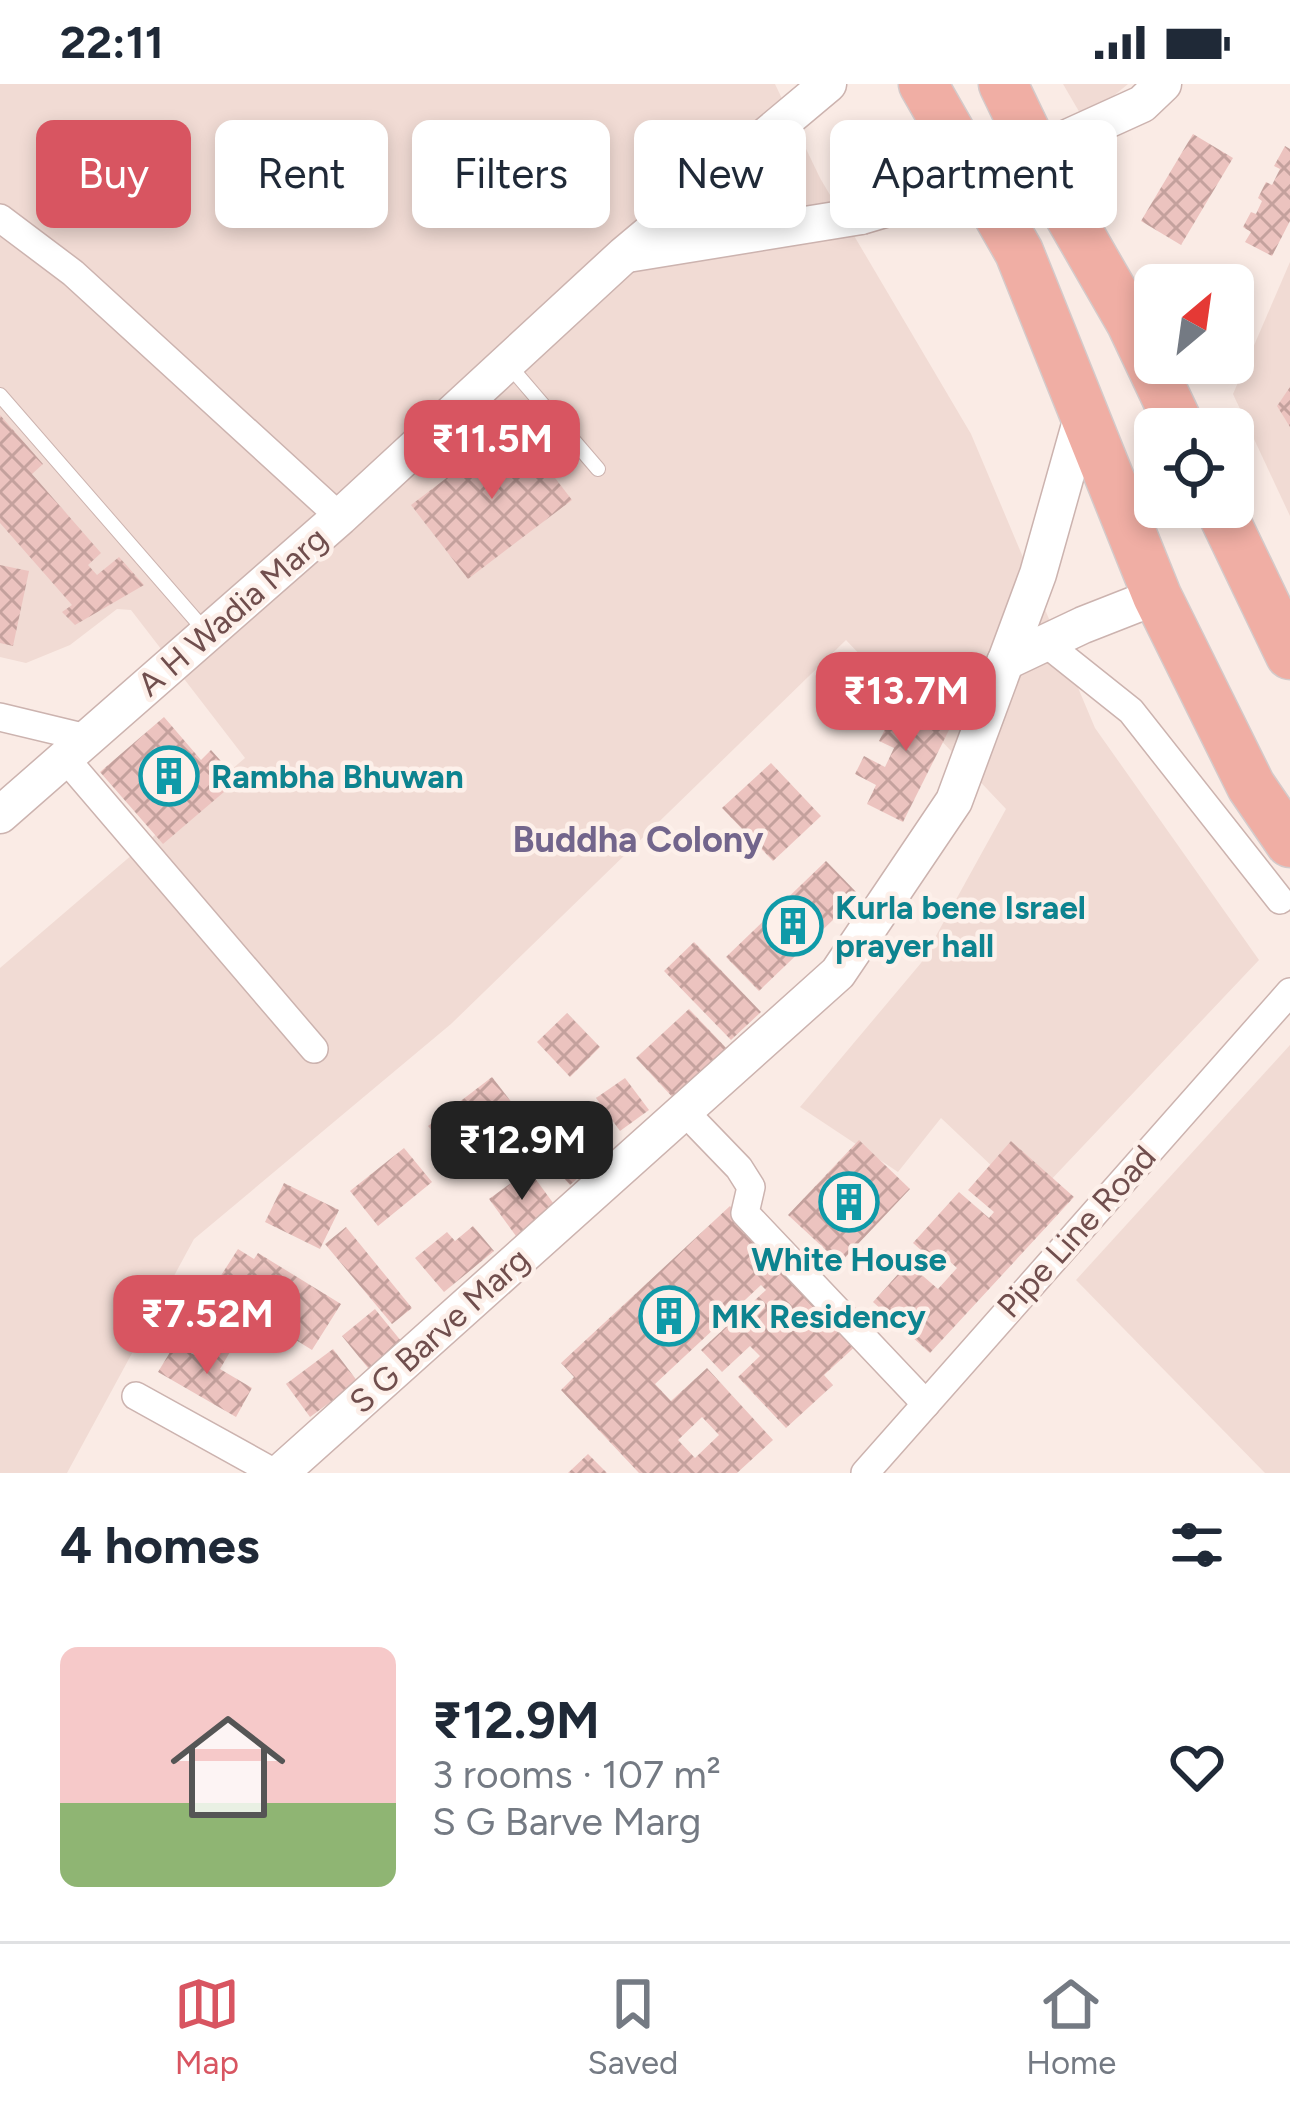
<!DOCTYPE html>
<html lang="en">
<head>
<meta charset="utf-8">
<style>
  body { margin:0; font-family:Figtree,sans-serif; background:#f6f6f7; color:#1f2937; height:100vh; display:flex; flex-direction:column; font-size:45px; white-space:nowrap }
  * { box-sizing:border-box; margin:0 }
  p { font-size:39px; color:#747a83 }
  .icon { flex:none; width:66px; height:66px; fill:none; stroke:currentColor; stroke-width:2; stroke-linecap:round; stroke-linejoin:round }
  .map { position:relative; height:1389px; overflow:hidden }
  .drawer { display:flex; flex-direction:column; background:#fff; flex:1 }
  .drawer>* { flex:none }
  .hud { position:absolute; left:36px; top:36px; width:1218px; height:108px; display:flex; gap:24px }
  .needle { width:78px; rotate:29deg }
  .controls { position:absolute; left:1134px; top:180px; display:grid; gap:24px }
  .controls a { display:grid; place-items:center; width:120px; height:120px; border-radius:18px; background:#fff; box-shadow:0 6px 18px #0003; font-size:60px }
  .price { position:absolute; translate:-50% -102px; padding:0 27px; border-radius:24px; background:#d85561; color:#fff; font-size:39px; line-height:78px; filter:drop-shadow(0 3px 6px #0008) }
  .price::after { content:''; position:absolute; left:50%; top:72px; width:36px; height:27px; margin-left:-18px; background:inherit; clip-path:polygon(0 0,100% 0,50% 100%) }
  .price.on { background:#222; color:#fff }
  ul { padding:0; list-style:none }
  li { display:flex; align-items:center; gap:36px; height:300px; padding:0 60px }
  li+li { border-top:3px solid #e0e1e3 }
  li span { display:grid; place-items:center; flex:none; width:336px; height:240px; border-radius:18px; color:#555 }
  li>.icon { margin-inline-start:auto }
  span .icon { width:144px; height:144px; fill:#fffc; stroke-width:1 }
  li b { font-size:51px }
  h2 { display:flex; justify-content:space-between; align-items:center; height:144px; padding:0 60px; font-size:51px }
  .pill { padding:0 42px; border-radius:18px; background:#fff; box-shadow:0 6px 18px #0003; font-size:42px; line-height:108px }
  .pill.on { background:#d85561; color:#fff }
  .status { display:flex; justify-content:space-between; align-items:center; height:84px; padding:0 60px; background:#fff; direction:ltr }
  .status svg { height:33px; fill:currentColor }
  .tab-bar { display:flex; justify-content:space-around; align-items:center; height:168px; border-top:3px solid #e0e1e3; background:#fff; font-size:33px; color:#747a83 }
  .tab-bar a { display:grid; justify-items:center; gap:6px }
  .tab-bar .on { color:#d85561 }
  .map>svg:first-child { display:block }
</style>
</head>
<body>
<div class="status"><b>22:11</b><svg viewBox="0 0 49 12"><path d="M0 12V9h3v3zM5 12V6h3v6zM10 12V3h3v9zM15 12V0h3v12zM26 1h20v11H26zM47 4h2v5h-2z"/></svg></div>
<div class="map">
<svg width="1290" height="1389" viewBox="0 0 1290 1389">
  <defs>
    <pattern id="building-cross-hatch" width="8" height="8" patternUnits="userSpaceOnUse" patternTransform="scale(3)"><rect width="8" height="8" fill="#ecc3bf"/><path d="M0 0l8 8M0 8l8-8" fill="none" stroke="#c4a19d"/></pattern>
  </defs>
  <rect width="100%" height="100%" fill="#faebe5"/>
  <g fill="#f1dbd4">
    <polygon points="0,0 775,0 820,94 971,350 1095,644 1259,876 1030,1118 941,1034 898,1088 800,1023 921,879 1006,725 846,556 451,940 194,1155 67,1389 0,1389 0,884 245,674 131,526 117,525 70,561 26,579 0,573"/>
    <polygon points="1063,0 1128,0 1084,36"/>
    <polygon points="1290,178 1290,432 1233,310"/>
    <polygon points="1290,961 1290,1389 1265,1389 1076,1196"/>
  </g>
  <g fill="url(#building-cross-hatch)" fill-rule="evenodd">
    <polygon points="1193,50 1233,74 1181,161 1141,137"/>
    <polygon points="1285,62 1290,65 1290,137 1272,172 1245,158 1251,148 1243,143 1251,128 1256,130 1262,117 1258,114 1266,98 1272,101 1280,85 1274,82"/>
    <polygon points="1290,303 1290,343 1277,322"/>
    <polygon points="0,331 43,380 32,390 101,469 88,481 97,491 119,473 144,501 75,541 62,528 72,521 0,439"/>
    <polygon points="515,342 572,416 468,495 411,421"/>
    <polygon points="0,481 29,487 13,562 0,559"/>
    <polygon points="905,606 956,632 903,738 867,720 876,701 855,690 864,672 885,683 894,664 879,657"/>
    <polygon points="164,633 201,676 211,666 238,696 163,760 100,688"/>
    <polygon points="771,679 821,732 773,777 722,724"/>
    <polygon points="826,777 859,811 759,907 726,873"/>
    <polygon points="694,858 761,928 731,956 664,887"/>
    <polygon points="689,925 731,969 677,1018 636,974"/>
    <polygon points="567,929 600,963 570,993 537,958"/>
    <polygon points="492,993 519,1028 456,1077 428,1042"/>
    <polygon points="625,994 649,1026 620,1047 596,1014"/>
    <polygon points="571,1040 601,1073 570,1101 540,1068"/>
    <polygon points="859,1056 910,1105 840,1179 788,1131"/>
    <polygon points="1011,1057 1074,1113 930,1269 873,1218 908,1179 938,1205 957,1184 946,1174 939,1182 913,1159 959,1108 989,1134 994,1128 968,1106"/>
    <polygon points="404,1064 432,1098 378,1142 350,1107"/>
    <polygon points="529,1086 556,1123 516,1152 489,1115"/>
    <polygon points="284,1099 339,1126 320,1165 265,1138"/>
    <path d="M 730,1122 L 859,1259 L 824,1291 L 833,1301 L 786,1344 L 738,1293 L 760,1272 L 750,1262 L 722,1288 L 701,1266 L 766,1206 L 761,1201 L 655,1300 L 671,1317 L 707,1284 L 773,1356 L 737,1389 L 639,1389 L 561,1306 L 574,1293 L 561,1279 ZM 702,1333 L 719,1351 L 695,1374 L 678,1356 Z"/>
    <polygon points="473,1142 494,1167 444,1208 415,1174 447,1148 455,1157"/>
    <polygon points="346,1143 412,1224 392,1240 325,1160"/>
    <polygon points="238,1165 254,1175 258,1169 341,1220 312,1266 213,1204"/>
    <polygon points="375,1225 410,1268 377,1295 342,1252"/>
    <polygon points="208,1256 230,1268 220,1285 252,1304 236,1333 158,1288 175,1260 198,1273"/>
    <polygon points="333,1265 358,1298 310,1333 286,1300"/>
    <polygon points="588,1370 607,1389 568,1389"/>
  </g>
  <g fill="none" stroke-linecap="round" stroke-linejoin="round">
    <defs>
      <g id="service">
        <polyline points="507,279 598,385"/>
        <polyline points="0,311 207,549"/>
      </g>
      <g id="minor">
        <polyline points="0,134 73,189 340,433"/>
        <polyline points="1047,560 1131,627 1280,816"/>
        <polyline points="0,633 87,654"/>
        <polyline points="65,674 314,965"/>
        <polyline points="684,1027 739,1084 751,1103 745,1129 926,1320"/>
        <polyline points="136,1312 275,1389"/>
        <polyline points="865,1389 1290,908"/>
      </g>
      <g id="tertiary">
        <polyline points="1054,60 1142,20 1163,0"/>
        <polyline points="627,170 861,132"/>
        <polyline points="1005,578 1083,541 1157,512"/>
        <polyline points="0,731 340,433 624,171 828,0"/>
        <polyline points="280,1389 838,889 954,717 1038,490 1083,330"/>
      </g>
      <g id="trunk">
        <polyline points="923,0 1019,168 1157,512 1251,702 1290,759"/>
        <polyline points="1003,0 1051,100 1131,239 1181,345"/>
        <polyline points="1219,423 1290,571"/>
      </g>
    </defs>
    <use href="#service" stroke="#ccb3af" stroke-width="16"/>
    <use href="#minor" stroke="#ccb3af" stroke-width="30"/>
    <use href="#tertiary" stroke="#ccb3af" stroke-width="39"/>
    <use href="#trunk" stroke="#d4caca" stroke-width="51"/>
    <use href="#service" stroke="#fff" stroke-width="14"/>
    <use href="#minor" stroke="#fff" stroke-width="27"/>
    <use href="#tertiary" stroke="#fff" stroke-width="36"/>
    <use href="#trunk" stroke="#f0aea4" stroke-width="48"/>
    <defs>
      <polyline id="tertiary-bridge" points="861,132 915,116 1054,60"/>
    </defs>
    <use href="#tertiary-bridge" stroke="#ccb3af" stroke-width="39" stroke-linecap="butt"/>
    <use href="#tertiary-bridge" stroke="#fff" stroke-width="36"/>
  </g>
  <defs>
    <symbol id="building-ring" viewBox="-11 -11 22 22"><circle r="9.5" fill="#fdf0ea" stroke="#0f9aa8" stroke-width="1.5"/><path d="M-4-6H4V6H1V3H-1V6H-4ZM-2.5-4.3h1.7v1.8h-1.7ZM.8-4.3h1.7v1.8H.8ZM-2.5-1h1.7V.8h-1.7ZM.8-1h1.7V.8H.8Z" fill="#0f9aa8"/></symbol>
  </defs>
  <g fill-rule="evenodd">
    <use href="#building-ring" x="136" y="659" width="66" height="66"/>
    <use href="#building-ring" x="760" y="809" width="66" height="66"/>
    <use href="#building-ring" x="816" y="1085" width="66" height="66"/>
    <use href="#building-ring" x="636" y="1199" width="66" height="66"/>
  </g>
  <g text-anchor="middle" stroke-width="9" stroke-linejoin="round" paint-order="stroke">
    <g font-size="33" fill="#704e4d" stroke="#fdf0ea">
      <text transform="translate(232 527) rotate(-41)" y="12">A H Wadia Marg</text>
      <text transform="translate(1076 1147) rotate(-48)" y="12">Pipe Line Road</text>
      <text transform="translate(439 1246) rotate(-42)" y="12">S G Barve Marg</text>
    </g>
    <g font-size="33" font-weight="bold" fill="#0d838f" stroke="#fdf0ea" text-anchor="start">
      <text x="211" y="704">Rambha Bhuwan</text>
      <text x="835" y="835">Kurla bene Israel<tspan x="835" dy="38">prayer hall</tspan></text>
      <text x="849" y="1187" text-anchor="middle">White House</text>
      <text x="711" y="1244">MK Residency</text>
    </g>
    <g font-size="36" font-weight="bold" fill="#72658c" stroke="#fdf0ea">
      <text x="638" y="768">Buddha Colony</text>
    </g>
  </g>
</svg>
<div class="controls">
<a><svg class="needle" viewBox="-14 -14 28 28"><path d="M0-13l5 13h-10z" fill="#e53935"/><path d="M0 13l5-13h-10z" fill="#747a83"/></svg></a>
<a><svg class="icon" aria-label="locate" viewBox="0 0 24 24"><circle cx="12" cy="12" r="6"/><path d="M12 2v4M12 18v4M2 12h4M18 12h4"/></svg></a>
</div>
<b class="price" style="left:492px;top:418px">₹11.5M</b>
<b class="price" style="left:906px;top:670px">₹13.7M</b>
<b class="price on" style="left:522px;top:1119px">₹12.9M</b>
<b class="price" style="left:207px;top:1293px">₹7.52M</b>
<div class="hud">
<a class="pill on">Buy</a>
<a class="pill">Rent</a>
<a class="pill">Filters</a>
<a class="pill">New</a>
<a class="pill">Apartment</a>
</div>
</div>
<section class="drawer">
<h2>4 homes<svg class="icon" aria-label="filters" viewBox="0 0 24 24"><path d="M4 7h16M4 17h16"/><circle cx="9" cy="7" r="2"/><circle cx="15" cy="17" r="2"/></svg></h2>
<ul>
<li><span style="background:linear-gradient(#f6c9c9 65%,#8fb573 0)"><svg class="icon" aria-label="home" viewBox="0 0 24 24"><path d="M3 11l9-7 9 7M6 9v11h12V9"/></svg></span><div><b>₹12.9M</b><p>3 rooms · 107 m²</p><p>S G Barve Marg</p></div><svg class="icon" aria-label="heart" viewBox="0 0 24 24"><path d="M12 20l-8-8c-3-5 5-10 8-4 3-6 11-1 8 4z"/></svg></li>
</ul>
</section>
<nav class="tab-bar">
<a class="on"><svg class="icon" aria-label="map" viewBox="0 0 24 24"><path d="M3 6l6-2 6 2 6-2v14l-6 2-6-2-6 2zM9 4v14M15 6v14"/></svg>Map</a>
<a><svg class="icon" aria-label="saved" viewBox="0 0 24 24"><path d="M7 4h10v16l-5-4-5 4z"/></svg>Saved</a>
<a><svg class="icon" aria-label="home" viewBox="0 0 24 24"><path d="M3 11l9-7 9 7M6 9v11h12V9"/></svg>Home</a>
</nav>
</body>
</html>
